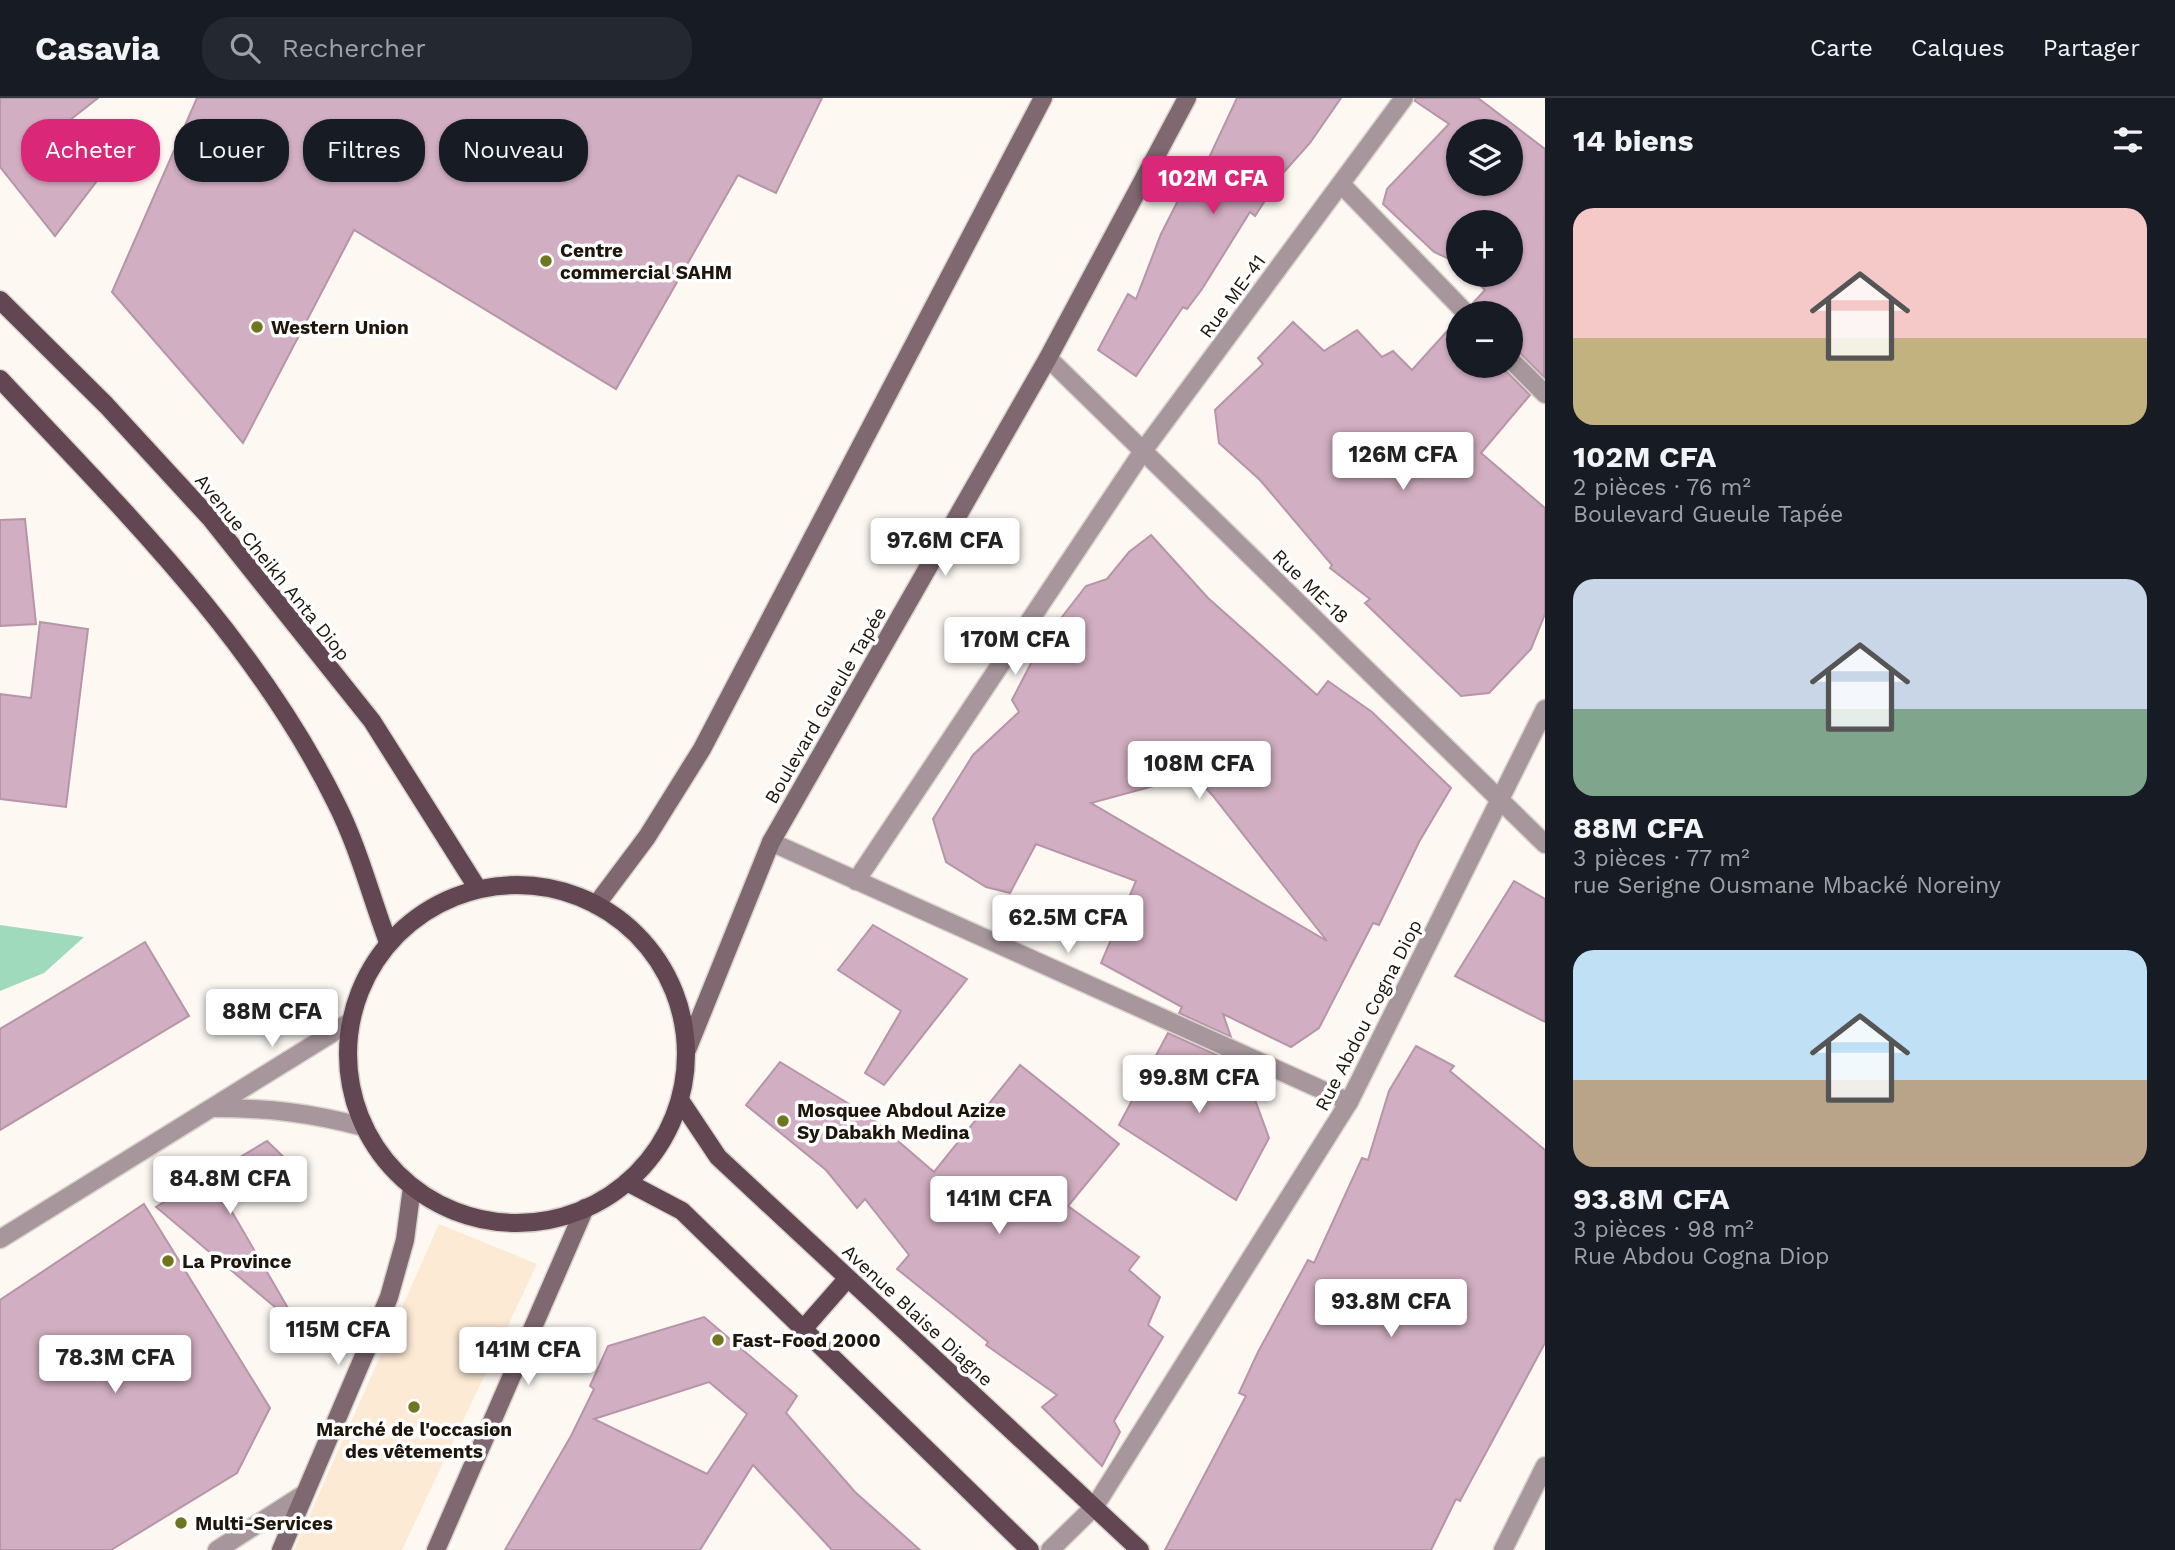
<!DOCTYPE html>
<html lang="fr">
<head>
<meta charset="utf-8">
<style>
  body { margin:0; font-family:"Work Sans",sans-serif; background:#242831; color:#f1f3f6; height:100vh; display:flex; flex-direction:column; font-size:26px; white-space:nowrap }
  * { box-sizing:border-box; margin:0 }
  p { font-size:23px; color:#9ea1a6 }
  .icon { flex:none; width:38px; height:38px; fill:none; stroke:currentColor; stroke-width:2; stroke-linecap:round; stroke-linejoin:round }
  .map { position:relative; flex:1; overflow:hidden }
  .panel { display:flex; flex-direction:column; background:#171b24; width:630px }
  .panel>* { flex:none }
  .top-card { position:absolute; left:21px; top:21px; width:665px; height:63px; display:flex; gap:14px }
  .fabs { position:absolute; left:1446px; top:21px; display:grid; gap:14px }
  .fabs a { display:grid; place-items:center; width:77px; height:77px; border-radius:50%; background:#171b24; box-shadow:0 2px 5px #0004; font-size:35px }
  .price { position:absolute; translate:-50% -60px; padding:0 16px; border-radius:7px; background:#fff; color:#222; font-size:23px; line-height:46px; filter:drop-shadow(0 2px 4px #0008) }
  .price::after { content:''; position:absolute; left:50%; top:42px; width:21px; height:16px; margin-left:-10px; background:inherit; clip-path:polygon(0 0,100% 0,50% 100%) }
  .price.on { background:#db2777; color:#fff }
  ul { padding:0; list-style:none }
  li { display:grid; align-content:center; gap:14px; height:371px; padding:0 28px }
  li span { display:grid; place-items:center; height:217px; border-radius:21px; color:#555 }
  li>.icon { margin-inline-start:auto }
  span .icon { width:126px; height:126px; fill:#fffc; stroke-width:1 }
  li b { font-size:30px }
  h2 { display:flex; justify-content:space-between; align-items:center; height:84px; padding:0 28px; font-size:30px }
  .chip { padding:0 24px; border-radius:28px; background:#171b24; box-shadow:0 2px 5px #0004; font-size:24px; line-height:63px }
  .chip.on { background:#db2777; color:#fff }
  header { display:flex; align-items:center; gap:42px; box-sizing:border-box; height:98px; padding:0 35px; background:#171b24; border-bottom:2px solid #363941 }
  header strong { font-size:33px }
  nav { display:flex; gap:38px; margin-inline-start:auto; font-size:24px }
  .search { width:490px; height:63px; background:#242831; display:flex; align-items:center; gap:18px; box-sizing:border-box; padding:0 24px; border-radius:28px; color:#9ea1a6; font-size:26px }
  main { display:flex; flex:1; min-height:0 }
  .map>svg:first-child { display:block }
</style>
</head>
<body>
<header>
<strong>Casavia</strong>
<div class="search"><svg class="icon" aria-label="search" viewBox="0 0 24 24"><circle cx="10" cy="10" r="6"/><path d="M15 15l6 6"/></svg>Rechercher</div>
<nav><a>Carte</a><a>Calques</a><a>Partager</a></nav>
</header>
<main>
<div class="map">
<svg width="1545" height="1452" viewBox="0 0 1545 1452">
  <rect width="100%" height="100%" fill="#fdf8f2"/>
  <polygon fill="#fdead5" points="439,1126 537,1166 402,1452 294,1452"/>
  <polygon fill="#9edabb" points="0,827 84,839 44,875 0,893"/>
  <g fill="#d1aec1" stroke="#b695a7" stroke-width="2" fill-rule="evenodd">
    <polygon points="0,0 98,0 70,22 112,63 55,138 0,69"/>
    <polygon points="197,0 822,0 776,95 738,77 616,291 354,132 243,345 112,194"/>
    <polygon points="1237,0 1341,0 1310,45 1283,75 1255,118 1250,114 1202,191 1187,211 1183,209 1136,278 1098,252 1128,196 1136,201 1161,136 1193,73 1200,79"/>
    <path d="M 1415,0 L 1478,0 L 1545,51 L 1544,279 L 1518,253 L 1510,250 L 1510,215 L 1477,215 L 1473,205 L 1485,192 L 1469,177 L 1510,177 L 1510,124 L 1458,124 L 1458,165 L 1434,154 L 1383,106 L 1387,91 L 1449,26 L 1415,3 ZM 1458,33 L 1510,33 L 1510,86 L 1458,86 Z"/>
    <polygon points="1457,222 1458,268 1501,268 1530,297 1481,355 1545,410 1545,516 1531,551 1489,595 1461,598 1365,505 1370,501 1330,470 1332,467 1260,382 1219,345 1215,312 1263,266 1258,260 1293,224 1324,253 1357,232 1382,259 1393,253 1412,272"/>
    <polygon points="25,421 36,526 0,528 0,422"/>
    <path d="M 1151,437 L 1208,500 L 1317,597 L 1328,583 L 1372,614 L 1451,690 L 1419,744 L 1379,827 L 1373,825 L 1319,930 L 1291,949 L 1223,916 L 1231,939 L 1179,915 L 1182,909 L 1101,865 L 1136,783 L 1036,746 L 1010,795 L 986,789 L 946,764 L 933,721 L 973,657 L 1019,614 L 1012,602 L 1041,546 L 1086,488 L 1107,481 L 1129,454 ZM 1194,677 L 1213,698 L 1327,843 L 1091,705 Z"/>
    <polygon points="40,524 88,531 66,709 0,701 0,596 31,600"/>
    <polygon points="1514,783 1545,801 1545,924 1455,878"/>
    <polygon points="873,827 967,881 884,987 865,975 901,913 838,872"/>
    <polygon points="145,844 189,918 0,1032 0,931"/>
    <polygon points="1168,935 1243,969 1269,1040 1236,1102 1119,1027"/>
    <polygon points="1416,948 1454,968 1450,973 1545,1052 1545,1245 1460,1403 1456,1401 1431,1452 1165,1452 1246,1298 1239,1295 1258,1254 1308,1162 1314,1165 1362,1060 1368,1062 1389,993"/>
    <polygon points="780,964 869,1018 934,1074 1020,967 1119,1046 1068,1108 1139,1159 1129,1172 1160,1199 1148,1227 1163,1239 1114,1323 1120,1334 1102,1368 1042,1309 1057,1297 986,1247 988,1244 897,1171 909,1157 865,1101 857,1110 826,1072 746,1007"/>
    <polygon points="267,1043 292,1067 228,1107 292,1217 288,1220 156,1109"/>
    <polygon points="144,1106 270,1310 237,1375 111,1452 0,1452 0,1202"/>
    <path d="M 704,1219 L 797,1298 L 786,1315 L 855,1394 L 920,1452 L 832,1452 L 753,1367 L 700,1452 L 505,1452 L 571,1338 L 594,1291 L 590,1288 L 608,1248 ZM 709,1284 L 747,1316 L 707,1376 L 594,1321 Z"/>
  </g>
  <g fill="none" stroke-linecap="round" stroke-linejoin="round">
    <defs>
      <g id="street">
        <polyline points="1341,86 1466,215"/>
        <polyline points="1048,260 1545,746"/>
        <polyline points="1510,261 1545,296"/>
        <polyline points="771,744 1349,1004"/>
        <polyline points="856,783 1143,353 1404,0"/>
        <path d="M 214,1010 C 269,1010 311,1015 364,1029"/>
        <polyline points="0,1141 350,924"/>
        <polyline points="217,1452 304,1396"/>
        <polyline points="1050,1452 1095,1408 1349,1004 1545,611"/>
        <polyline points="1503,1452 1545,1368"/>
      </g>
      <g id="secondary">
        <polyline points="596,807 647,739 702,651 1043,0"/>
        <polyline points="687,952 771,744 1048,260 1187,0"/>
        <polyline points="281,1452 389,1199 405,1142 412,1089"/>
        <polyline points="436,1452 585,1110"/>
      </g>
      <g id="primary">
        <polyline points="0,202 106,307 210,420 372,623 478,791"/>
        <path d="M 0,281 C 123,412 256,542 336,705 C 358,748 371,799 388,844"/>
        <circle cx="517" cy="956" r="169"/>
        <polyline points="680,1002 718,1059 1140,1452"/>
        <polyline points="627,1084 682,1113 1030,1452"/>
        <polyline points="805,1229 847,1181"/>
      </g>
    </defs>
    <use href="#street" stroke="#d9d4cd" stroke-width="21"/>
    <use href="#secondary" stroke="#d9d4cd" stroke-width="21"/>
    <use href="#primary" stroke="#d9d4cd" stroke-width="21"/>
    <use href="#street" stroke="#a7969c" stroke-width="18"/>
    <use href="#secondary" stroke="#7f6870" stroke-width="18"/>
    <use href="#primary" stroke="#624752" stroke-width="18"/>
  </g>
  <g fill="#70761e" stroke="#fff" stroke-width="2.5">
    <circle cx="546" cy="163" r="7"/>
    <circle cx="257" cy="229" r="7"/>
    <circle cx="783" cy="1023" r="7"/>
    <circle cx="168" cy="1163" r="7"/>
    <circle cx="718" cy="1242" r="7"/>
    <circle cx="414" cy="1309" r="7"/>
    <circle cx="181" cy="1425" r="7"/>
  </g>
  <g text-anchor="middle" stroke-width="7" stroke-linejoin="round" paint-order="stroke">
    <g font-size="19" font-weight="bold" fill="#1e150b" stroke="#fff" text-anchor="start">
      <text x="560" y="159">Centre<tspan x="560" dy="22">commercial SAHM</tspan></text>
      <text x="271" y="236">Western Union</text>
      <text x="797" y="1019">Mosquee Abdoul Azize<tspan x="797" dy="22">Sy Dabakh Medina</tspan></text>
      <text x="182" y="1170">La Province</text>
      <text x="732" y="1249">Fast-Food 2000</text>
      <text x="414" y="1338" text-anchor="middle">Marché de l'occasion<tspan x="414" dy="22">des vêtements</tspan></text>
      <text x="195" y="1432">Multi-Services</text>
    </g>
    <g font-size="19" fill="#1e150b" stroke="#fff">
      <text transform="translate(1232 198) rotate(-54)" y="7">Rue ME-41</text>
      <text transform="translate(273 469) rotate(51)" y="7">Avenue Cheikh Anta Diop</text>
      <text transform="translate(1311 488) rotate(44)" y="7">Rue ME-18</text>
      <text transform="translate(825 607) rotate(-60)" y="7">Boulevard Gueule Tapée</text>
      <text transform="translate(1368 917) rotate(-63)" y="7">Rue Abdou Cogna Diop</text>
      <text transform="translate(918 1217) rotate(43)" y="7">Avenue Blaise Diagne</text>
    </g>
  </g>
</svg>
<div class="fabs">
<a><svg class="icon" aria-label="layers" viewBox="0 0 24 24"><path d="M12 4l9 5-9 5-9-5zM3 14l9 5 9-5"/></svg></a>
<a>+</a>
<a>−</a>
</div>
<b class="price on" style="left:1213px;top:118px">102M CFA</b>
<b class="price" style="left:1403px;top:394px">126M CFA</b>
<b class="price" style="left:945px;top:480px">97.6M CFA</b>
<b class="price" style="left:1015px;top:579px">170M CFA</b>
<b class="price" style="left:1199px;top:703px">108M CFA</b>
<b class="price" style="left:1068px;top:857px">62.5M CFA</b>
<b class="price" style="left:272px;top:951px">88M CFA</b>
<b class="price" style="left:1199px;top:1017px">99.8M CFA</b>
<b class="price" style="left:230px;top:1118px">84.8M CFA</b>
<b class="price" style="left:999px;top:1138px">141M CFA</b>
<b class="price" style="left:1391px;top:1241px">93.8M CFA</b>
<b class="price" style="left:338px;top:1269px">115M CFA</b>
<b class="price" style="left:528px;top:1289px">141M CFA</b>
<b class="price" style="left:115px;top:1297px">78.3M CFA</b>
<div class="top-card">
<a class="chip on">Acheter</a>
<a class="chip">Louer</a>
<a class="chip">Filtres</a>
<a class="chip">Nouveau</a>
</div>
</div>
<section class="panel">
<h2>14 biens<svg class="icon" aria-label="filters" viewBox="0 0 24 24"><path d="M4 7h16M4 17h16"/><circle cx="9" cy="7" r="2"/><circle cx="15" cy="17" r="2"/></svg></h2>
<ul>
<li><span style="background:linear-gradient(#f6c9c9 60%,#c2b280 0)"><svg class="icon" aria-label="home" viewBox="0 0 24 24"><path d="M3 11l9-7 9 7M6 9v11h12V9"/></svg></span><div><b>102M CFA</b><p>2 pièces · 76 m²</p><p>Boulevard Gueule Tapée</p></div></li>
<li><span style="background:linear-gradient(#c9d6e8 60%,#7fa58c 0)"><svg class="icon" aria-label="home" viewBox="0 0 24 24"><path d="M3 11l9-7 9 7M6 9v11h12V9"/></svg></span><div><b>88M CFA</b><p>3 pièces · 77 m²</p><p>rue Serigne Ousmane Mbacké Noreiny</p></div></li>
<li><span style="background:linear-gradient(#bfe0f5 60%,#b9a48a 0)"><svg class="icon" aria-label="home" viewBox="0 0 24 24"><path d="M3 11l9-7 9 7M6 9v11h12V9"/></svg></span><div><b>93.8M CFA</b><p>3 pièces · 98 m²</p><p>Rue Abdou Cogna Diop</p></div></li>
</ul>
</section>
</main>
</body>
</html>
